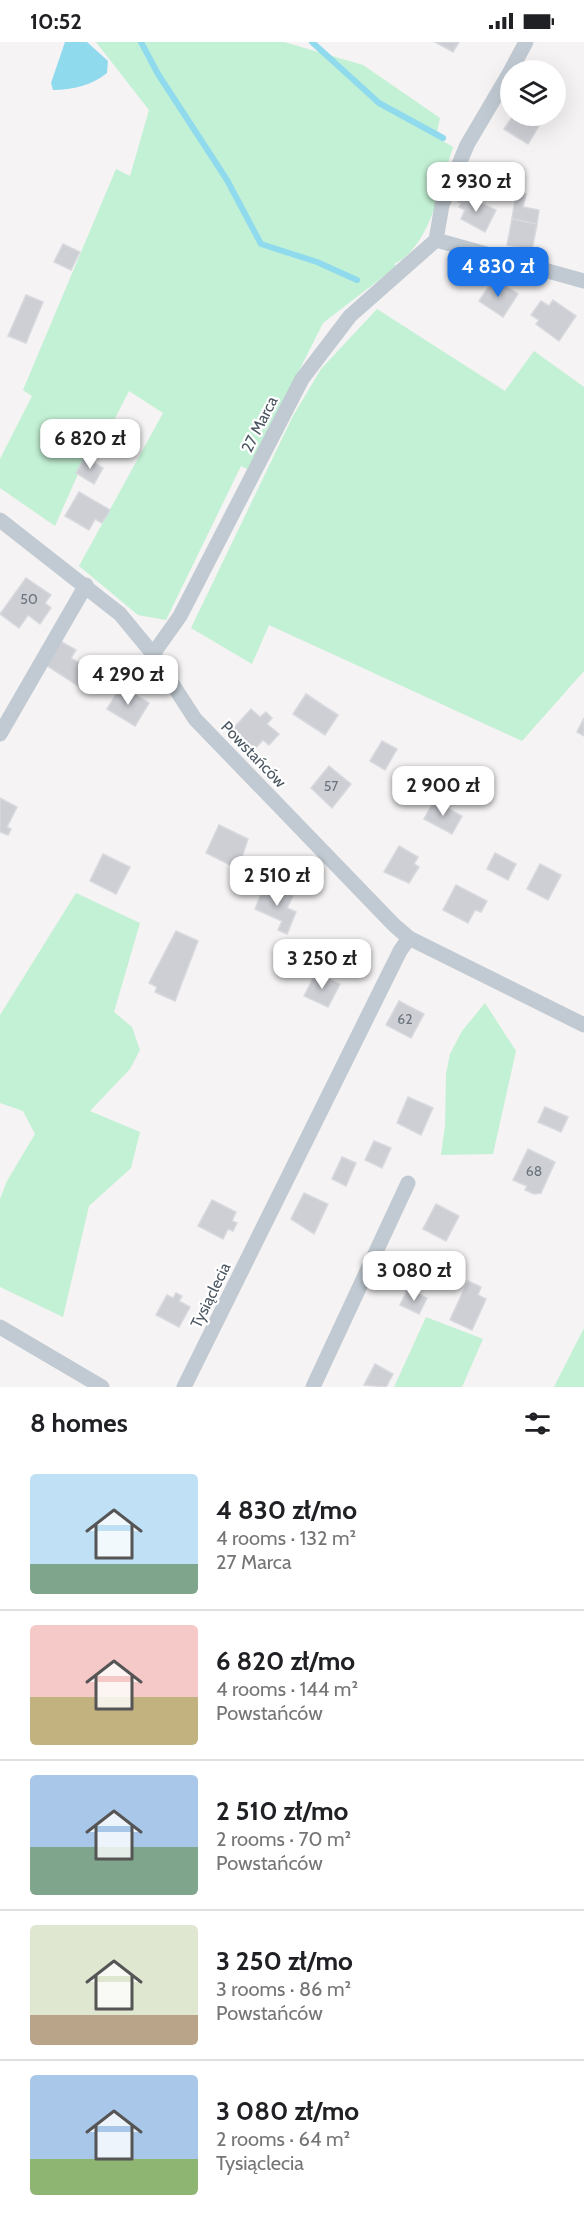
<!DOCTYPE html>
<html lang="en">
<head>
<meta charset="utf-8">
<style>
  body { margin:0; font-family:Cabin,sans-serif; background:#f2f2f2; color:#202124; height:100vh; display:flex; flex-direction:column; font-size:22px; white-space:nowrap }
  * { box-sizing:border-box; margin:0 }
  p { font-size:20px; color:#757577 }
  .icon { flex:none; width:33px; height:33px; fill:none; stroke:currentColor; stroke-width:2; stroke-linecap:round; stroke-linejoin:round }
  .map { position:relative; height:1345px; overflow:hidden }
  .panel { display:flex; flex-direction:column; background:#fff; flex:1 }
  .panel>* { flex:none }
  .buttons { position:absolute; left:500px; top:18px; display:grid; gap:12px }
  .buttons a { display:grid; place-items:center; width:66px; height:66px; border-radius:50%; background:#fff; box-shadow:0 6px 24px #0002; font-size:30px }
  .price { position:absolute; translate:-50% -51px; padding:0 14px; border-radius:12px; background:#fff; color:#222; font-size:20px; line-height:39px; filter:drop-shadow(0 2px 3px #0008) }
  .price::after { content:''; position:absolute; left:50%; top:36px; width:18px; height:14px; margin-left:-9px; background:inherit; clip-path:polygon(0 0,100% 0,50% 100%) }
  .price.selected { background:#1a73e8; color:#fff }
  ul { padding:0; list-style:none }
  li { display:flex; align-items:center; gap:18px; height:150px; padding:0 30px }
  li+li { border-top:2px solid #e0e0e0 }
  li span { display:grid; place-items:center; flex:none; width:168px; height:120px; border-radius:6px; color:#555 }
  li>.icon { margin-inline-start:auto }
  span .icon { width:72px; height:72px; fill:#fffc; stroke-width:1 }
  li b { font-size:26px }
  h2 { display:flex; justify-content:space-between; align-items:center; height:72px; padding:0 30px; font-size:26px }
  .status { display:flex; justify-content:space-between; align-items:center; height:42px; padding:0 30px; background:#fff; direction:ltr }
  .status svg { height:16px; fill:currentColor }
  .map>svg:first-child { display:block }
</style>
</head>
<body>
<div class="status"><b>10:52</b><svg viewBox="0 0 49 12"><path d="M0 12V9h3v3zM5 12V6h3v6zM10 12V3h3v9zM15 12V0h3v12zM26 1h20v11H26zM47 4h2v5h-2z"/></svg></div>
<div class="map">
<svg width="584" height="1345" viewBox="0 0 584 1345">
  <rect width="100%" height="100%" fill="#f5f3f3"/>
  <g fill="#c3f1d5">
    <path d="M 96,0 L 284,0 L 363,23 L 440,76 L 436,95 L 453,105 C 441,141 431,205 394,222 L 397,224 L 323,281 L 249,428 L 241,424 L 166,578 L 138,573 L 79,524 L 163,371 L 129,349 L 106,394 L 97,389 L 55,484 L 0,446 L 0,417 L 32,354 L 23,348 L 116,127 L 130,134 L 149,68 Z"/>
    <polygon points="377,267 505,349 534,309 584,345 584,629 522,699 269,583 252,622 191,586 293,374 321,327"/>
    <polygon points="76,851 140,881 114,970 132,985 140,1008 130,1027 90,1069 140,1090 131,1126 89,1164 63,1275 0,1245 0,1157 7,1139 35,1092 23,1069 0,1061 0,973"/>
    <polygon points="485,961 516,1009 493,1112 441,1113 445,1084 446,1032 450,1012 462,989"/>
    <polygon points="426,1275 483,1297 462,1345 394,1345"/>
    <polygon points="584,1286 584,1345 554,1345"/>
  </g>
  <path fill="#90daee" d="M 65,0 L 87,0 L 108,19 L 107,31 C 92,43 73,48 53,48 L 51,41 Z"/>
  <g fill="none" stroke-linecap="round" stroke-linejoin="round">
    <g stroke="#90daee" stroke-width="6">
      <polyline points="141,0 158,32 227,138 261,202 317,220 357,238"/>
      <polyline points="312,0 379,61 443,96"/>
    </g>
  </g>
  <g fill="#cdcfd5" stroke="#d7d9de" stroke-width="1.5">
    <polygon points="435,0 459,0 453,10"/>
    <polygon points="513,74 533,74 542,79 528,102 504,87"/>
    <polygon points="516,150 526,152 523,165 539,168 537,182 512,177"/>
    <polygon points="462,152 496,168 485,190 461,177 465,168 459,165 461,161 458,160"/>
    <polygon points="512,177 537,182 532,208 507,203"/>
    <polygon points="63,202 80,210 71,228 54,220"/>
    <polygon points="494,236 518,252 503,275 479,259"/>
    <polygon points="26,253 43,260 26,301 8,294"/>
    <polygon points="553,258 576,274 559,299 536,282 539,278 531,273 541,259 549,264"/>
    <polygon points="85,415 103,426 94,442 76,431"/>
    <polygon points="79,450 110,468 102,481 95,477 89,488 65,474"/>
    <polygon points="26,536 51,553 45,561 51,566 40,582 28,573 19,586 0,572"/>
    <polygon points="60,599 76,608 71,616 89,627 78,644 46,623"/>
    <polygon points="121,644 149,661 135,684 107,667"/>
    <polygon points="306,652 338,673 325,693 293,672"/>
    <polygon points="251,667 260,675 266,670 272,676 267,682 279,692 269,703 263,698 253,709 231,689"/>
    <polygon points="584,676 584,694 577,690"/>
    <polygon points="382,699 397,707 385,728 370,719"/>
    <polygon points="329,724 351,742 332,766 311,746"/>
    <polygon points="0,756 17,765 7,785 11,787 8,793 0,790"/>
    <polygon points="434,759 462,774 452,792 424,777"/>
    <polygon points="219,783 248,797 238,827 206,811"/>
    <polygon points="399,804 418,815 414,822 419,825 409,841 384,830"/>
    <polygon points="495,811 516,822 508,838 487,827"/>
    <polygon points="103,812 130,825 116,852 90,839"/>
    <polygon points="540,822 561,833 548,858 527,847"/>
    <polygon points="265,842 293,854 287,866 296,870 287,892 278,888 282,879 255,867"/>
    <polygon points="456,843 487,859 481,870 475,868 468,881 443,868"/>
    <polygon points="176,889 198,899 175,959 155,950 157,945 149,941"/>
    <polygon points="316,931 340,942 328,965 304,954"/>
    <polygon points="399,959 424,972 411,996 386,983"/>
    <polygon points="408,1055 433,1066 421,1093 397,1081"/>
    <polygon points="545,1065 568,1075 561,1090 538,1080"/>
    <polygon points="374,1099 391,1106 382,1126 365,1118"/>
    <polygon points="528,1107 555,1120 541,1151 534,1152 525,1148 527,1144 513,1138"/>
    <polygon points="342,1115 356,1121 346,1144 332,1137"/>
    <polygon points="304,1151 328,1162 314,1192 291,1177"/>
    <polygon points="212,1158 236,1170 232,1179 237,1181 233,1189 228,1187 223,1197 198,1184"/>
    <polygon points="436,1162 459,1174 446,1199 423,1187"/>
    <polygon points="468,1239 481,1245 478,1253 486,1257 472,1288 450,1278"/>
    <polygon points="408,1247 427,1256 419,1272 400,1263"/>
    <polygon points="176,1251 182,1254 179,1259 190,1265 179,1285 156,1273 167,1253 173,1256"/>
    <polygon points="375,1322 393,1332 386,1345 364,1343"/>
  </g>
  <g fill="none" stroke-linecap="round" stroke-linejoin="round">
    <g stroke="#c1cad2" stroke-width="15">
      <polyline points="511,28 526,0"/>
      <polyline points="436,198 584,239"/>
      <polyline points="0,478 120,572 153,612 195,677 394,883 409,896 584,983"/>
      <polyline points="153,612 180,574 302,337 350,274 436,198 442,163 467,103 510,30"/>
      <polyline points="0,692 86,543"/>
      <polyline points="0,1285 102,1345"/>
      <polyline points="184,1345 400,909 409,896"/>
      <polyline points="313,1345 408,1141"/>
    </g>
  </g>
  <g text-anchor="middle" stroke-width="4.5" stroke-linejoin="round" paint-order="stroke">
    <g font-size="14" fill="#6b747e">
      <text x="29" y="562">50</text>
      <text x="331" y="749">57</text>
      <text x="405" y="982">62</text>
      <text x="534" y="1134">68</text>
    </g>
    <g font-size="16" fill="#4a5661" stroke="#fff">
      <text transform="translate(259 382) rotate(-63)" y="6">27 Marca</text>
      <text transform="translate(254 712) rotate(46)" y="6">Powstańców</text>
      <text transform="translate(210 1253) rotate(-64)" y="6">Tysiąclecia</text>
    </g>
  </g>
</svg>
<div class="buttons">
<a><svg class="icon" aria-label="layers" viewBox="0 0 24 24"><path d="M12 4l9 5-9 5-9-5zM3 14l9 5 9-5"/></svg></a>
</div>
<b class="price" style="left:476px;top:171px">2 930 zł</b>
<b class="price selected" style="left:498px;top:256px">4 830 zł</b>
<b class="price" style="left:90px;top:428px">6 820 zł</b>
<b class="price" style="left:128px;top:664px">4 290 zł</b>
<b class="price" style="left:443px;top:775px">2 900 zł</b>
<b class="price" style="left:277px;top:865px">2 510 zł</b>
<b class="price" style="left:322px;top:948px">3 250 zł</b>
<b class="price" style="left:414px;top:1260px">3 080 zł</b>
</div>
<section class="panel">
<h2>8 homes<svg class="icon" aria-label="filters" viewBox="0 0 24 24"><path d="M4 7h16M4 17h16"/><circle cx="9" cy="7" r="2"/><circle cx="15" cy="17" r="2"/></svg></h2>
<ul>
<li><span style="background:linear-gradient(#bfe0f5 75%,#7fa58c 0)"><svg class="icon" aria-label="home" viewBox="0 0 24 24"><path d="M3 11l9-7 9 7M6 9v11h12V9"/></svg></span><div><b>4 830 zł/mo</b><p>4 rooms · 132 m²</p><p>27 Marca</p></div></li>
<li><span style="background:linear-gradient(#f6c9c9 60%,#c2b280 0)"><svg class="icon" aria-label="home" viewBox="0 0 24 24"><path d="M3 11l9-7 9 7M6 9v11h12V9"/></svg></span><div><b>6 820 zł/mo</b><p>4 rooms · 144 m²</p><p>Powstańców</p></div></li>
<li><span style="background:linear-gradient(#a9c7e8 60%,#7fa58c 0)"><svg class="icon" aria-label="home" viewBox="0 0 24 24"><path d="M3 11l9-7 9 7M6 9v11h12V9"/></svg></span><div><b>2 510 zł/mo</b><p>2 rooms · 70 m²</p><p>Powstańców</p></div></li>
<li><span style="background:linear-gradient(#dfe7d0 75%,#b9a48a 0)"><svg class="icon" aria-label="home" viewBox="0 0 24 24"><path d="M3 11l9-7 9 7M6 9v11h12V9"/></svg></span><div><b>3 250 zł/mo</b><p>3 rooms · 86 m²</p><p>Powstańców</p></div></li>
<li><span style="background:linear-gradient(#a9c7e8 70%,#8fb573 0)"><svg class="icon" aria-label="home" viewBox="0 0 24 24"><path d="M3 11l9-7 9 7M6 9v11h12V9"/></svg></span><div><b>3 080 zł/mo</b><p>2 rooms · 64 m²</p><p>Tysiąclecia</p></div></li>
</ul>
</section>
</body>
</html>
